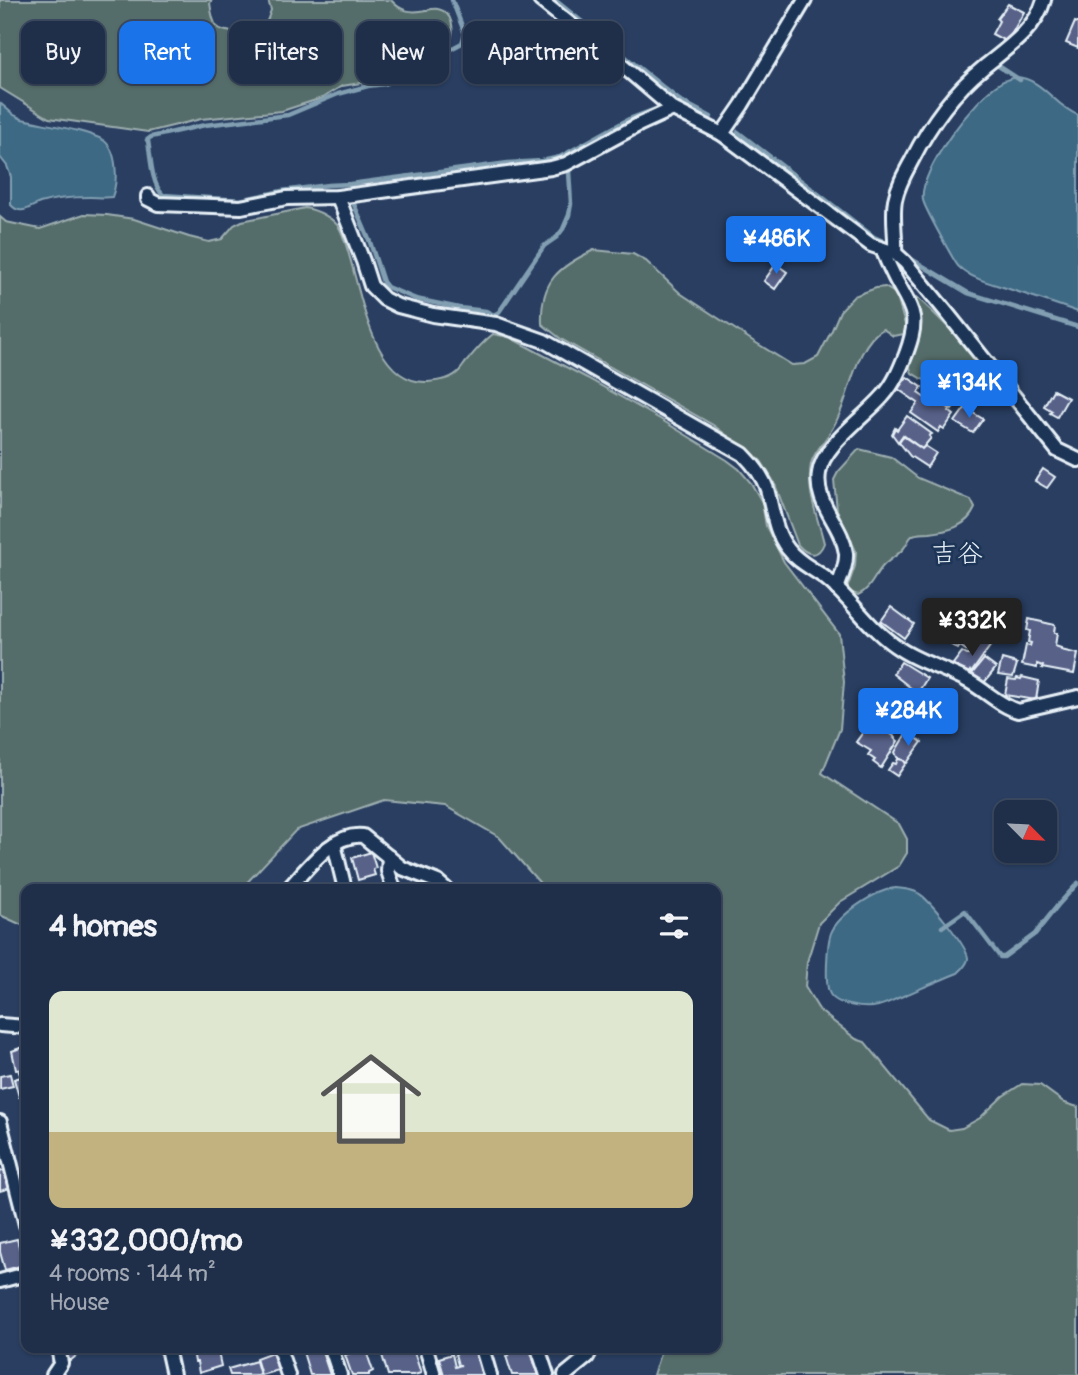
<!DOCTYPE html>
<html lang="en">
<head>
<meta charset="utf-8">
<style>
  body { margin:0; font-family:Pangolin,"Klee One",sans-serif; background:#2c3a53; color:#f1f3f6; height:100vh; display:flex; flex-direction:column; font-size:26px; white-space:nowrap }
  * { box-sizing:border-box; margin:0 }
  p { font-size:23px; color:#a1a8b4 }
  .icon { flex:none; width:38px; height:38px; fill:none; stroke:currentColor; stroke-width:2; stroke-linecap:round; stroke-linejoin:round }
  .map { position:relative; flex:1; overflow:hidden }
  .sheet { position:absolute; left:21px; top:884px; width:700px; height:469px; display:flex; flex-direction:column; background:#1f2e49; border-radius:14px; box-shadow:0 2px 5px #0004,0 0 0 2px #3c4a61 }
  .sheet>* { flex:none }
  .banner { position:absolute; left:21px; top:21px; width:700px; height:63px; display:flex; gap:14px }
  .needle { width:46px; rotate:114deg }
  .fabs { position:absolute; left:994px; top:800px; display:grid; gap:14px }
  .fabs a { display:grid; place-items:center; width:63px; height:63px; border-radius:14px; background:#1f2e49; box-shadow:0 2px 5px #0004,0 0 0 2px #3c4a61; font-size:35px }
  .price { position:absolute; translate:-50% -60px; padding:0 16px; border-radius:7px; background:#1a73e8; color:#fff; font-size:23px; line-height:46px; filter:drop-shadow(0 2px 4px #0008) }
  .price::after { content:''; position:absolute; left:50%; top:42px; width:21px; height:16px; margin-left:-10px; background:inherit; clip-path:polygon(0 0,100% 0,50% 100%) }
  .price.on { background:#222; color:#fff }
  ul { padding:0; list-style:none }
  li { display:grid; align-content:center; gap:14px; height:371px; padding:0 28px }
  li+li { border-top:2px solid #3c4a61 }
  li span { display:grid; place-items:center; height:217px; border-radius:14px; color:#555 }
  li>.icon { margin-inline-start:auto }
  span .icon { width:126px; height:126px; fill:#fffc; stroke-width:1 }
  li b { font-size:30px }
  h2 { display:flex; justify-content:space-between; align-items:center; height:84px; padding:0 28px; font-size:30px }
  .chip { padding:0 24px; border-radius:14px; background:#1f2e49; box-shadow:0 2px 5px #0004,0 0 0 2px #3c4a61; font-size:24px; line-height:63px }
  .chip.on { background:#1a73e8; color:#fff }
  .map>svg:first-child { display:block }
</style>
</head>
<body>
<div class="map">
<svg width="1078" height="1375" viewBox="0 0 1078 1375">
  <rect width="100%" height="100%" fill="#293e61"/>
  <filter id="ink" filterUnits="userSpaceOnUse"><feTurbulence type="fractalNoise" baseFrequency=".0143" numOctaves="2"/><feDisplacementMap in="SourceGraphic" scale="14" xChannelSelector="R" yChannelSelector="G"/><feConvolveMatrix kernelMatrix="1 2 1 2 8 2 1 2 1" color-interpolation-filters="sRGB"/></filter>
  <g filter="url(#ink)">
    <g fill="#556d6a" stroke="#9eafb1" stroke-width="2">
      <path d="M 0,0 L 212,0 L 210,3 C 214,33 217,29 245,34 L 267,21 L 271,10 L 268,0 L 391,0 C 401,12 412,13 427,10 C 431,9 434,8 438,9 C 453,12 455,31 450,42 L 386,79 L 342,86 L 322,98 L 282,111 L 201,119 L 148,132 L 49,118 L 0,88 Z"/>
      <path d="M 305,208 C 317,210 334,218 340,229 C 360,269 365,384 427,382 C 437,381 449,380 457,373 C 461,370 464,364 467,361 C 475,351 483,342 493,334 L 509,337 L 587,378 L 660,419 L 727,460 L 739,469 L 751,483 L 762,502 L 766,526 L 784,562 L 839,634 L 844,682 L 840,729 L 822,773 L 899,824 L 907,839 L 907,853 L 899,866 L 840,902 L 819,923 L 807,962 L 805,987 L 820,1011 L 856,1039 L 865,1042 L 929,1120 L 949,1130 L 962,1128 L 980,1118 L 1003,1096 L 1022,1084 L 1040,1085 L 1065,1103 L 1078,1107 L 1078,1375 L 653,1375 L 662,1348 L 716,1348 L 716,889 L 545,889 L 499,837 L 445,806 L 384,800 L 296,830 L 241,889 L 26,889 L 26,927 L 0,915 L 0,217 L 6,222 L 40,229 L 84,214 L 107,215 L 134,219 L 189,237 L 209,242 L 222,239 L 234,225 L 242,221 Z"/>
      <path d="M 594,250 L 633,254 L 646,261 L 680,293 L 753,341 L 792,365 L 805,364 L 818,357 L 832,330 L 840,311 L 854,296 L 876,288 L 885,287 L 896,294 L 906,328 L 904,334 L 893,336 L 883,329 C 858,342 851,388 840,413 C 836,423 830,433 824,441 C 819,449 813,455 811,464 C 806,491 818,518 824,543 C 818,559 807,555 798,545 L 774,482 L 761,461 L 713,425 L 561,339 L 542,324 C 540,281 558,267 594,250 Z"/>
      <path d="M 916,297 L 919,299 C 933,312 975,351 977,368 C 978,373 976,375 974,379 L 943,385 L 922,379 L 912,373 L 909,365 L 916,345 L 918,334 L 912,299 Z"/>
      <path d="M 859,449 L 891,457 L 918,478 L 971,500 L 975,508 C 967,527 948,531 930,533 C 924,533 918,533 913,535 C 909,538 907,544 904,548 C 898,555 889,560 883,566 C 874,576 871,589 858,595 L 850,592 L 847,589 L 855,566 L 856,551 L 837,510 L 834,480 L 838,472 Z"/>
    </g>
    <g fill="#3e6984" stroke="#829fb2" stroke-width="2">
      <path d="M 1015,77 C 1043,78 1054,106 1078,115 L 1078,312 C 1056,304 1034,297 1012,290 C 995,284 972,280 958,266 C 954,261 924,207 923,200 C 918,171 976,97 1000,83 C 1004,80 1010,79 1015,77 Z"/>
      <path d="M 0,103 L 14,115 L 22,119 C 42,124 87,130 103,140 C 118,150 118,182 112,197 C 105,198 97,197 90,197 C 73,197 56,198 40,203 C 29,207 21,216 11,205 L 11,177 L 7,166 L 0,157 Z"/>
      <path d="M 896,888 C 903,889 911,889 918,893 C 928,898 969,948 968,959 C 967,965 962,969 958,973 C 940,980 922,988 903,996 C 895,999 887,1004 878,1006 C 866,1009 834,1006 829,992 C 825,982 827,943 831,933 C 839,914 876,890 896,888 Z"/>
    </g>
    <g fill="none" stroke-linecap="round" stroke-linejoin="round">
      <g stroke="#829fb2" stroke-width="4.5">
        <polyline points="555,0 679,100 711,117"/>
        <polyline points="997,65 1020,80"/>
        <polyline points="738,132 874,237 883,241"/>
        <polyline points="147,140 151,137 205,125 288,115 338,94 368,86 385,84 462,43 465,34 452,0"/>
        <path d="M 148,141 C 151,158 151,183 163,195 L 240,200 L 282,191 L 328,185 L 350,184 L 508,163 L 542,161 L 560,157 L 629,119 L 658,108"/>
        <polyline points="353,202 370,242 383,282 387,287 416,299 459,308 486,311 494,315"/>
        <polyline points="908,257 968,293 1078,327"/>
        <polyline points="494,315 499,312 544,246 557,237 563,229 569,215 571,204 569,171"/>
        <polyline points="942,927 965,911 1000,957 1004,957 1035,934 1058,905 1078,883"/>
      </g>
    </g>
    <g fill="#596289" stroke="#e8f1f8" stroke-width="2">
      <polygon points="1008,4 1024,12 1007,42 992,34 999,21 997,19"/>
      <polygon points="1075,22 1078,23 1078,48 1066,43"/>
      <polygon points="776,264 787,272 775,289 764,281"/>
      <polygon points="907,377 922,387 918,393 925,398 926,395 932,399 933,397 950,409 949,411 954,415 944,429 941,427 938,432 911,413 918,403 898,389"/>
      <polygon points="938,386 959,399 952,409 931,395"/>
      <polygon points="1053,390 1068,398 1057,417 1050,413 1052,411 1044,406"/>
      <polygon points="965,408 983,419 973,433 955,422"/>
      <polygon points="907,416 932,434 929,436 931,438 922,449 903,435 898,442 892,434 895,428 897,430"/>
      <polygon points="903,436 922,449 925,446 936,453 927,467 910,456 899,442"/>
      <polygon points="1043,469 1055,477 1047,488 1035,481"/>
      <polygon points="891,607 914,624 904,638 881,621"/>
      <polygon points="948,610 983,636 970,653 960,646 958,649 948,643 950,641 934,630"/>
      <polygon points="1029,619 1055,625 1054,633 1057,633 1055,646 1061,648 1061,650 1078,654 1074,674 1042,668 1043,666 1037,664 1037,668 1022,665 1026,645 1030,646 1031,643 1028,642 1030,631 1027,630"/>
      <polygon points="982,638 991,645 971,673 970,671 968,675 953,664 962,652 967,655 970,655"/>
      <polygon points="984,659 996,668 983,684 971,675"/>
      <polygon points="1002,659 1013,662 1013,663 1017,664 1013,677 998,675"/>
      <polygon points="901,662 927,678 919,691 918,690 916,692 893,674"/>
      <polygon points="1022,677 1039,681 1036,700 1005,695 1008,679 1016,680 1017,678 1021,679"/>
      <polygon points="879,692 901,707 893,720 875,707 879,701 875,698"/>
      <polygon points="904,712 916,721 906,733 895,724"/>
      <polygon points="872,720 895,737 894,738 898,741 881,768 873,762 875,760 868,755 871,751 856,742"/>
      <polygon points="907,732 922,742 907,763 897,757 895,752"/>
      <polygon points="898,759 903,760 906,763 897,776 888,770 893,763 896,764"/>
      <polygon points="371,852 376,868 373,869 375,875 358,880 352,858"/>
      <polygon points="26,1046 26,1069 16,1070 12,1051"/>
      <polygon points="26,1070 26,1094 19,1097 14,1079 21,1077 19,1072"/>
      <polygon points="10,1074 13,1086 0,1089 0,1076"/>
      <polygon points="0,1170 0,1172 5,1170 10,1188 0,1191"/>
      <polygon points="17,1239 24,1265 5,1270 0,1252 0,1243"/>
      <polygon points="66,1348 78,1348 82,1351 70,1361 64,1349"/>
      <polygon points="206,1348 217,1348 221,1366 199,1373 197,1362 195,1362 193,1351"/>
      <polygon points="317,1348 321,1348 330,1375 310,1375 303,1352"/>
      <polygon points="365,1348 373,1371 369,1373 369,1375 352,1375 345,1355"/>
      <polygon points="398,1348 416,1348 417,1351 414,1352 421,1373 414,1375 388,1375 382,1355 399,1350"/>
      <polygon points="475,1348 483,1375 444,1375 439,1358 452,1354 455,1367 461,1365 458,1365 455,1354"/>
      <polygon points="506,1348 530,1348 536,1368 538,1368 540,1375 512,1375 506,1356 509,1355"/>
      <polygon points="272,1352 278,1370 261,1375 256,1358"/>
      <polygon points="256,1361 260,1375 230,1375 228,1369"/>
    </g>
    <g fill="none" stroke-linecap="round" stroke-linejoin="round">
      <defs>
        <g id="street">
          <polyline points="540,0 613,58 673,109 722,134 871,245 895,253 905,262 948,314 1057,450 1078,460"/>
          <polyline points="722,134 742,105 805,0"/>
          <polyline points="148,196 148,199 158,204 241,207 287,198 338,197 551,168 566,164 640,124 673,109"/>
          <path d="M 338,197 L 363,261 L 371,286 L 384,299 L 398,306 L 433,315 L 496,324 L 544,341 L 743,454 C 753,464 762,475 767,489 C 773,510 774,531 788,549 C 799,564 817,570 830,582 C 854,603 872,632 900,649 C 921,663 946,669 968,681 C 985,690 1000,706 1018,711 L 1078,697"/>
          <path d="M 895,253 C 896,235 892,217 895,200 C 898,185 905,173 912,160 C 930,124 952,93 984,67 C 1006,49 1036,29 1044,0"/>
          <path d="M 837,589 C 841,577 847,565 846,553 C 842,524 814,504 819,473 C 822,446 865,417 883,396 C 894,384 900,369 906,354 C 910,343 915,329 913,317 C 911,302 899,288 893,274 C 889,266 885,257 882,249"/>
          <polyline points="334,844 345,889"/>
          <polyline points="389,857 388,871 394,889"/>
          <path d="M 288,889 C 307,869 333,832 363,836 L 402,868 L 438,882 L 446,889"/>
          <polyline points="0,1025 26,1027"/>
          <polyline points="0,1122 26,1225"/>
          <polyline points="0,1281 26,1274"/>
          <polyline points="167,1348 173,1375"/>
          <polyline points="279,1348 288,1375"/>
          <polyline points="331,1348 340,1375"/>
          <polyline points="426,1348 434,1375"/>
          <polyline points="482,1348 490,1375"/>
          <polyline points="538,1348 547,1375"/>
          <polyline points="53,1375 61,1363 58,1348"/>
          <polyline points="565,1375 587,1357 592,1348"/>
        </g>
      </defs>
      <use href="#street" stroke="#e8f1f8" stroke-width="18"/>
      <use href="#street" stroke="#1d3557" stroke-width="12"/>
    </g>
  </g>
  <g text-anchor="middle" stroke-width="5" stroke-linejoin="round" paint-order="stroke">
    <g font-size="26" fill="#e8f1f8" stroke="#1d3557">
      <text x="957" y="562">吉谷</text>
    </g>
  </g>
</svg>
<div class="fabs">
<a><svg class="needle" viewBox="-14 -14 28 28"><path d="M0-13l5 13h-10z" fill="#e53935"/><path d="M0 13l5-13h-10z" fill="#a1a8b4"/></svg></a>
</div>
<b class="price" style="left:776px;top:276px">¥486K</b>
<b class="price" style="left:969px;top:420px">¥134K</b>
<b class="price on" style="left:972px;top:658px">¥332K</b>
<b class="price" style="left:908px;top:748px">¥284K</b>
<div class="banner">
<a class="chip">Buy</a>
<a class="chip on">Rent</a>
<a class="chip">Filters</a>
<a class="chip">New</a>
<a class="chip">Apartment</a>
</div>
<section class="sheet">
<h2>4 homes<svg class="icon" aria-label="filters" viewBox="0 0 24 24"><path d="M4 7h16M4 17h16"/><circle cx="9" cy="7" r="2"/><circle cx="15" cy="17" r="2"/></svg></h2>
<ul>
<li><span style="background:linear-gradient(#dfe7d0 65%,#c2b280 0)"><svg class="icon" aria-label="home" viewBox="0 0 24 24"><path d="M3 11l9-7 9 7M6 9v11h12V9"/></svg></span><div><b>¥332,000/mo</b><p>4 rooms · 144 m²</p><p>House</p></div></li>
</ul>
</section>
</div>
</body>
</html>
